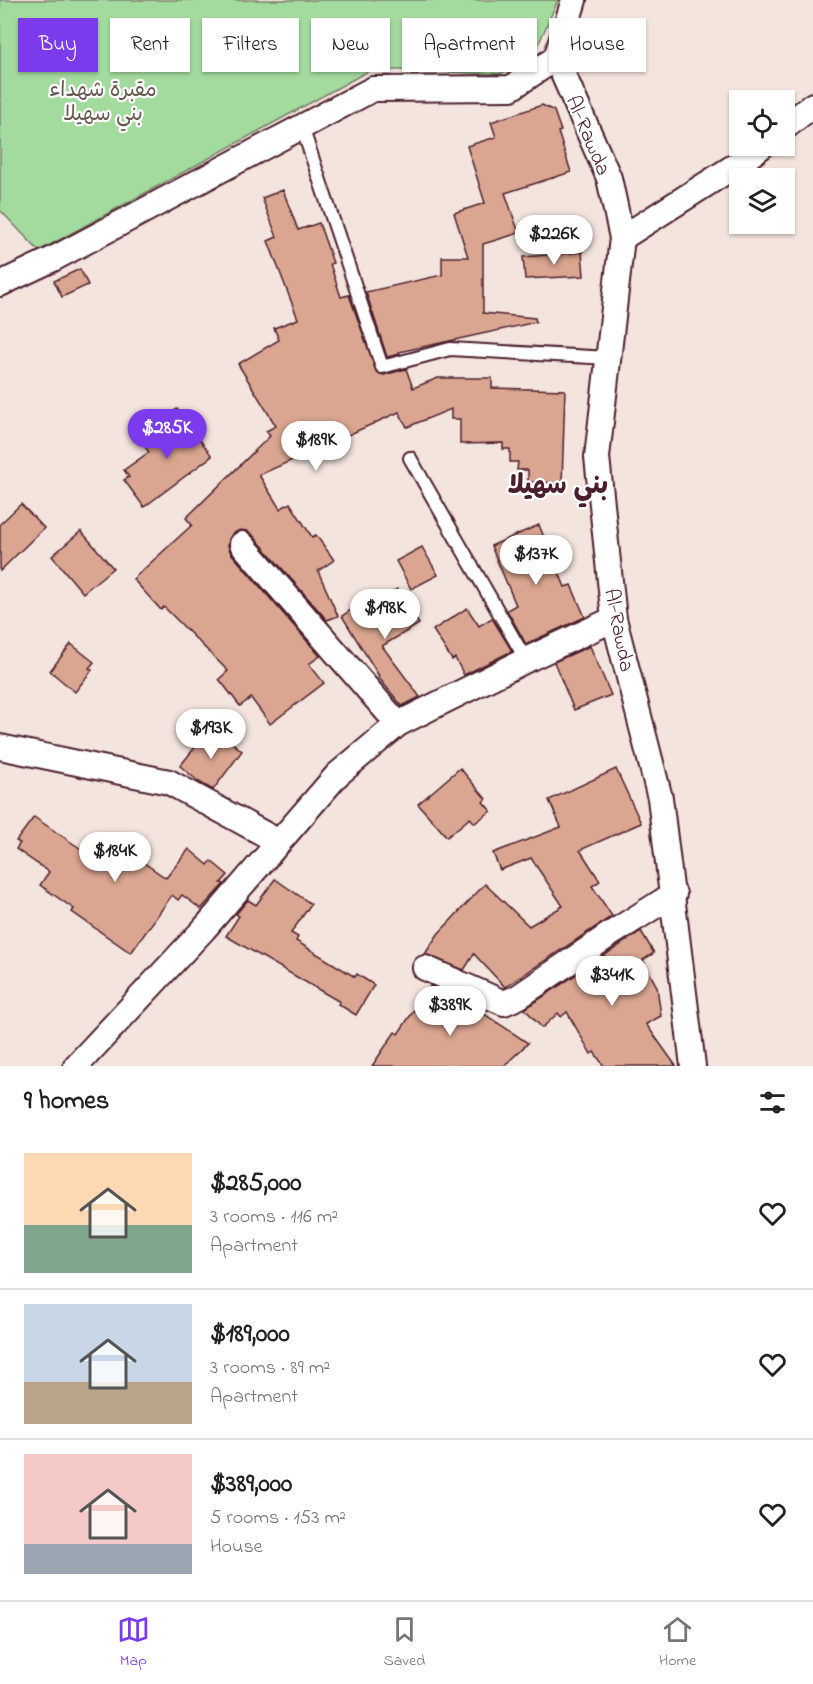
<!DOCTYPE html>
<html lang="en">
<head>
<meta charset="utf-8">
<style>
  body { margin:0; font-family:"Indie Flower","Playpen Sans Arabic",sans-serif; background:#f2f2f2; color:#222; height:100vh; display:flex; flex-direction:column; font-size:22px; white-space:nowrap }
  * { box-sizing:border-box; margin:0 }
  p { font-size:20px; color:#767676 }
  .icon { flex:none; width:33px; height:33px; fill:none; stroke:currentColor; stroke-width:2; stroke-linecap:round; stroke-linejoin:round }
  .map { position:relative; height:1066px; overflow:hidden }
  .side { display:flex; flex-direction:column; background:#fff; flex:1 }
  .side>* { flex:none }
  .banner { position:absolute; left:18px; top:18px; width:777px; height:54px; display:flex; gap:12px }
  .controls { position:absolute; left:729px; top:90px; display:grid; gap:12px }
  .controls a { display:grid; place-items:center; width:66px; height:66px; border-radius:0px; background:#fff; box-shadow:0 2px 4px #0004; font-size:30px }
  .price { position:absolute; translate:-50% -51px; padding:0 14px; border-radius:21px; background:#fff; color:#222; font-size:20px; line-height:39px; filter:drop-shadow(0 2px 3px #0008) }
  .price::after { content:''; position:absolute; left:50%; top:36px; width:18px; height:14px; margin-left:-9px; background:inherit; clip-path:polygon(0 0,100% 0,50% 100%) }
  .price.selected { background:#7c3aed; color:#fff }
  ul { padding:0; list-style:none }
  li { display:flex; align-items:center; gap:18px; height:150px; padding:0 24px }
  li+li { border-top:2px solid #e0e0e0 }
  li span { display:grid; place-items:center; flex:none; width:168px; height:120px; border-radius:0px; color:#555 }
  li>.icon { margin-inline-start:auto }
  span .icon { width:72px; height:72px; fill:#fffc; stroke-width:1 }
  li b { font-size:26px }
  h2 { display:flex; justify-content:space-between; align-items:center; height:72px; padding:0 24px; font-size:26px }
  .pill { padding:0 21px; border-radius:0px; background:#fff; box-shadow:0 2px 4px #0004; font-size:21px; line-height:54px }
  .pill.selected { background:#7c3aed; color:#fff }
  .dock { display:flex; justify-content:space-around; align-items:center; height:84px; border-top:2px solid #e0e0e0; background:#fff; font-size:16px; color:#767676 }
  .dock a { display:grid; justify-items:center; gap:3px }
  .dock .selected { color:#7c3aed }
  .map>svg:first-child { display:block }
</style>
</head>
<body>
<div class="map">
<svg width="813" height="1066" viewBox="0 0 813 1066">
  <rect width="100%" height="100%" fill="#f4e4de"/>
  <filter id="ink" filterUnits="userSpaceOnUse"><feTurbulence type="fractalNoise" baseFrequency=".0167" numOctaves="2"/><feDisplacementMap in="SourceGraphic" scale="12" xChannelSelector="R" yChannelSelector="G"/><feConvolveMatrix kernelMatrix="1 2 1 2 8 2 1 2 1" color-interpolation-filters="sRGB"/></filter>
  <g filter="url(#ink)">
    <polygon fill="#a3da9e" stroke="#767c64" stroke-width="1.5" points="0,0 558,0 531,61 499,74 372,69 39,251 0,210"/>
    <g fill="#dba691" stroke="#4a1f2b" stroke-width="1.5">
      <polygon points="542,105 554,111 561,131 558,132 571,172 505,193 519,233 483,244 483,313 535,318 536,322 399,352 400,354 387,357 366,292 442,275 442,257 468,257 454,213 485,203 467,146 496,137 491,122"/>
      <polygon points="283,190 298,230 319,223 333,263 330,264 341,297 349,295 377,373 384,375 406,369 413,388 438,378 492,378 492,388 565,390 562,483 528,482 528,470 517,470 518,462 510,462 510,449 503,449 503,443 460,444 460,419 451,419 451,409 407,427 399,412 259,475 280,509 290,503 312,537 316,535 334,560 318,571 338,616 327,620 252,534 247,531 240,530 232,534 229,539 228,546 231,553 320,656 309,664 324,683 270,724 251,698 240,706 219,679 228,671 164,607 161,610 133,579 192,525 186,518 270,436 266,431 276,426 238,364 279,340 274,328 298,319 268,241 277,237 262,198"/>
      <polygon points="582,252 584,276 525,279 523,257"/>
      <polygon points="80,269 88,285 62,297 54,281"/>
      <polygon points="177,409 212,456 144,507 124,480 129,477 124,470 149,452 145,447 165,431 159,422"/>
      <polygon points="21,504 44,528 0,571 0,524"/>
      <polygon points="539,525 565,587 571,585 585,617 526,644 507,610 516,605 491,546"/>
      <polygon points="81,531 113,568 83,593 52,556"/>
      <polygon points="422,547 438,575 411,589 396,561"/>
      <polygon points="397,589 419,624 382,646 420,697 402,706 378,677 379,676 342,616 354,608 358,614"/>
      <polygon points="467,608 479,626 492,618 512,651 464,675 455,658 452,660 433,630"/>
      <polygon points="71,644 94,662 89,668 92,670 75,692 50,671"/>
      <polygon points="590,646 611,695 574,710 554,662"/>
      <polygon points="215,729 242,751 213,790 199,782 180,766 201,740 204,742"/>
      <polygon points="460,768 486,799 483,802 491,811 475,823 470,818 447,837 418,804"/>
      <polygon points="616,769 641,823 580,850 600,881 592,886 612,916 505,987 474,954 464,970 425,954 438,934 485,884 529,926 563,906 531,858 500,870 493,853 561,827 549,800"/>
      <polygon points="34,817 90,855 105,836 166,878 189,849 208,865 211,861 228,875 221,883 224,884 201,909 182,895 178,900 172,895 131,953 72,912 74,909 40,885 49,872 16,849 20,843 16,841"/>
      <polygon points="275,879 311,904 291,933 298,937 296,941 355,977 357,974 374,985 356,1015 338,1004 340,1002 226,936 239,916 236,914 248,900 256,905"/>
      <polygon points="641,931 654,953 643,960 657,987 661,1016 646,1024 676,1066 604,1066 594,1052 591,1054 567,1012 561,1017 558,1013 542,1028 525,1009"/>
      <polygon points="430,986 466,1002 528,1043 504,1066 372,1066 395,1032 398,1034"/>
    </g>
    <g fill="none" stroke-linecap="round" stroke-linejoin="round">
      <defs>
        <g id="service">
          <polyline points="302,127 382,367 450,349 609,358"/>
          <polyline points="410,458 526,660"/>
        </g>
        <g id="minor">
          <polyline points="556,58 609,178 622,238 597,457 614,619 660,798 693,1066"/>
          <polyline points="784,128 813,105"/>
          <polyline points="622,238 741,162 762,146"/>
          <polyline points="0,284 53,259 373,89 511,88 556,58 574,0"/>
          <polyline points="242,544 398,724"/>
          <polyline points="0,747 169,782 279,842"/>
          <polyline points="425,968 504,1003 518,997 609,935 674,894"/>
          <polyline points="76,1066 204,929 337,775 398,724 526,660 614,619"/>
        </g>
      </defs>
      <use href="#service" stroke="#4a1f2b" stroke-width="16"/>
      <use href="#minor" stroke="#4a1f2b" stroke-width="28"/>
      <use href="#service" stroke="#fff" stroke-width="12"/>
      <use href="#minor" stroke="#fff" stroke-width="24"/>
    </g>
  </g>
  <g text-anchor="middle" stroke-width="4.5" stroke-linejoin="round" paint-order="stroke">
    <g font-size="21" fill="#65574e" stroke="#fff">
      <text x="103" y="96">مقبرة شهداء<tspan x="103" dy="24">بني سهيلا</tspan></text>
    </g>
    <g font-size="21" fill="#4a1f2b" stroke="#fff">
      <text transform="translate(589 135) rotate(67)" y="7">Al-Rawda</text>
      <text transform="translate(620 630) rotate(79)" y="7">Al-Rawda</text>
    </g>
    <g font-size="27" font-weight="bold" fill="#4a1f2b" stroke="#fff">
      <text x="558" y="493">بني سهيلا</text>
    </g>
  </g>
</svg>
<div class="controls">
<a><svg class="icon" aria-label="locate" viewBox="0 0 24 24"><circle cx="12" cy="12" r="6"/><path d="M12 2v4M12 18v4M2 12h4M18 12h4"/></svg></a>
<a><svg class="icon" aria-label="layers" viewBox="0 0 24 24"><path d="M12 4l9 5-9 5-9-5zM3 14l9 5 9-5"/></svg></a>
</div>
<b class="price" style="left:554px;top:266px">$226K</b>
<b class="price selected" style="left:167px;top:460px">$285K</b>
<b class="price" style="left:316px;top:472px">$189K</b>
<b class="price" style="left:536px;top:586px">$137K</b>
<b class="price" style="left:385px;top:640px">$198K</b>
<b class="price" style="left:211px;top:760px">$193K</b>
<b class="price" style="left:115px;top:883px">$184K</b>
<b class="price" style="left:612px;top:1007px">$341K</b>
<b class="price" style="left:450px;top:1037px">$389K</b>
<div class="banner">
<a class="pill selected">Buy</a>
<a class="pill">Rent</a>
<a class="pill">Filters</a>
<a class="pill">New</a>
<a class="pill">Apartment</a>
<a class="pill">House</a>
</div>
</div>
<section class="side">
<h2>9 homes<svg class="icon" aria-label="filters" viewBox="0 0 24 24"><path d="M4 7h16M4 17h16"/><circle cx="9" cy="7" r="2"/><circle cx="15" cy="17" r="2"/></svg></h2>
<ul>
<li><span style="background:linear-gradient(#ffd9b3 60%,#7fa58c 0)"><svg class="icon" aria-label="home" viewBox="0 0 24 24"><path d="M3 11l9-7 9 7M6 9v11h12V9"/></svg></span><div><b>$285,000</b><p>3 rooms · 116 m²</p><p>Apartment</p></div><svg class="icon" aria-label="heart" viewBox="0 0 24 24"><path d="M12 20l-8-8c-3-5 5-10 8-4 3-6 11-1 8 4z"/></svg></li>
<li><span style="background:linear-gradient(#c9d6e8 65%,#b9a48a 0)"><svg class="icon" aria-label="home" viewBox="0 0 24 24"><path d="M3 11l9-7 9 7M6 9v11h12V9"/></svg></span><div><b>$189,000</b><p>3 rooms · 89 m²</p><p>Apartment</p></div><svg class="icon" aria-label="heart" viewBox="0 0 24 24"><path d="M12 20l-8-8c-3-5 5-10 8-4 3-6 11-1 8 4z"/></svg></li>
<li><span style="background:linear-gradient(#f6c9c9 75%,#9aa5b1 0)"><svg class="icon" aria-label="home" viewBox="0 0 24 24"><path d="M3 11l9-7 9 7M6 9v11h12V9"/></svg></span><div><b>$389,000</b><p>5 rooms · 153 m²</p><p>House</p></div><svg class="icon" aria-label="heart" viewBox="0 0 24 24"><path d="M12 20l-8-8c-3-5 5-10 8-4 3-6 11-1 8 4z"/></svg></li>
</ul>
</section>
<nav class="dock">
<a class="selected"><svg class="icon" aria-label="map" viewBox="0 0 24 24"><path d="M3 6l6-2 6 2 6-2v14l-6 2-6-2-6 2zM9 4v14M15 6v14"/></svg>Map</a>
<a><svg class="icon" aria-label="saved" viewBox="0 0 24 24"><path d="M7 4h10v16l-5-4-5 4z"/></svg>Saved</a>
<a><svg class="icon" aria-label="home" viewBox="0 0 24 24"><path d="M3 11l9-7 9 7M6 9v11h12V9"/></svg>Home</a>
</nav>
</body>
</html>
